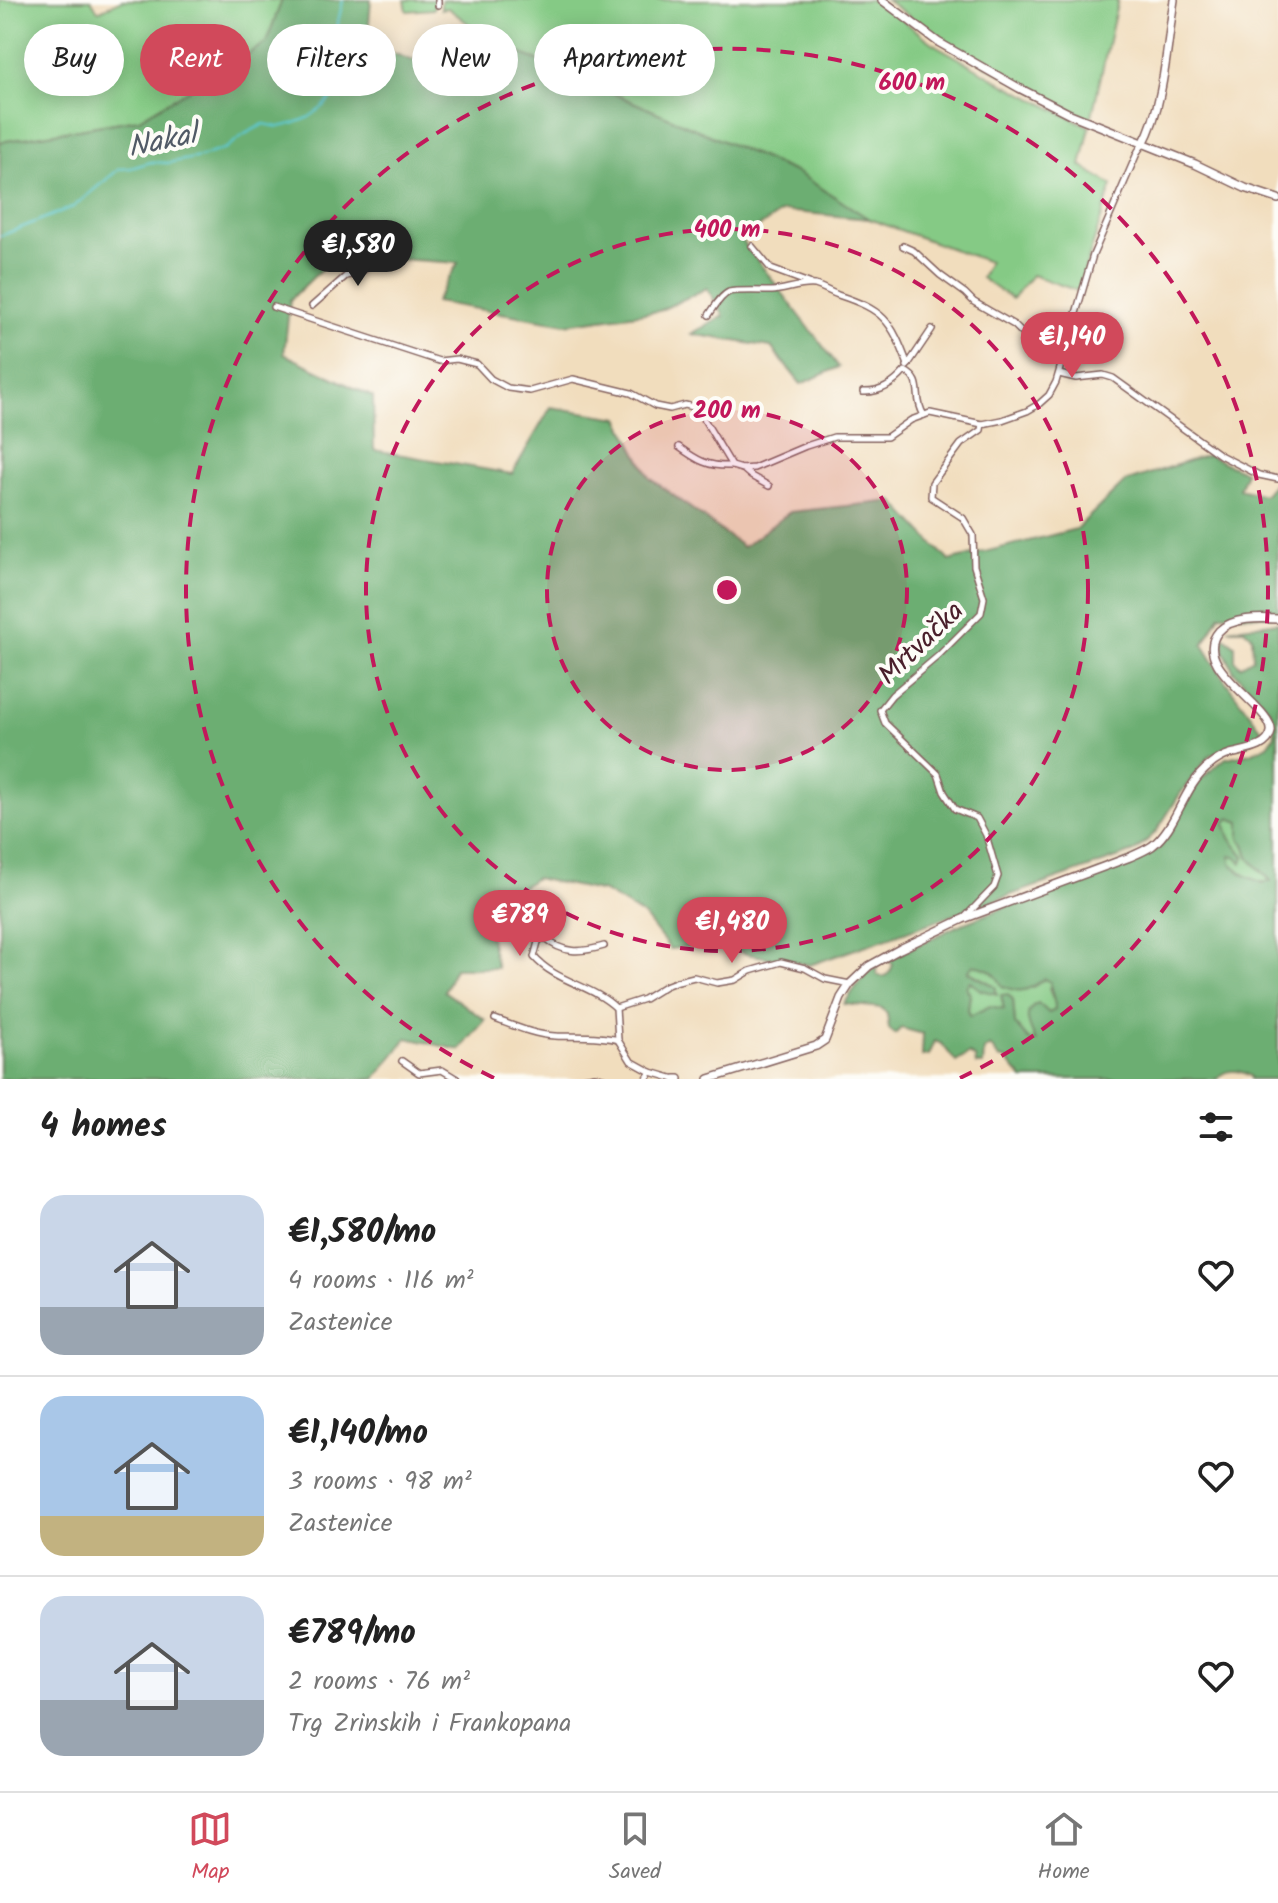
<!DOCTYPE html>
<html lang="en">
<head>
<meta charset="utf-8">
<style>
  body { margin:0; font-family:Kalam,sans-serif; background:#f6f6f6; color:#222; height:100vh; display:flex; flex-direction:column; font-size:30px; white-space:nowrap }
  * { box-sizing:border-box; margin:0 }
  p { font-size:26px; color:#767676 }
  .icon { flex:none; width:44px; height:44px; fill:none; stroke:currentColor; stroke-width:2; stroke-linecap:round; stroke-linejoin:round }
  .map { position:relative; height:1079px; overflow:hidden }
  .sheet { display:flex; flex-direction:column; background:#fff; flex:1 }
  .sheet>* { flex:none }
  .guide { position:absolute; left:24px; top:24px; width:800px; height:72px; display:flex; gap:16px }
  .price { position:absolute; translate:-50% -68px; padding:0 18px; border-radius:28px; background:#d1495b; color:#fff; font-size:26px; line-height:52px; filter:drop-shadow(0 2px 4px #0008) }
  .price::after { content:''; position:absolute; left:50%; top:48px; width:24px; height:18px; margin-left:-12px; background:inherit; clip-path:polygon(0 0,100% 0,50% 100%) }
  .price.current { background:#222; color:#fff }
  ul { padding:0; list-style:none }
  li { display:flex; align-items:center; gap:24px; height:200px; padding:0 40px }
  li+li { border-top:2px solid #e0e0e0 }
  li span { display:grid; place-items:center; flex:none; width:224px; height:160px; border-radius:24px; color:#555 }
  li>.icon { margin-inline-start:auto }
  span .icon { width:96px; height:96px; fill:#fffc; stroke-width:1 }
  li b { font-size:34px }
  h2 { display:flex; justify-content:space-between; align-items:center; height:96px; padding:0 40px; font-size:34px }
  .tag { padding:0 28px; border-radius:36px; background:#fff; box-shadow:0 4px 20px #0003; font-size:28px; line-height:72px }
  .tag.current { background:#d1495b; color:#fff }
  .tabs { display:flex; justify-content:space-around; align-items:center; height:112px; border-top:2px solid #e0e0e0; background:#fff; font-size:22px; color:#767676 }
  .tabs a { display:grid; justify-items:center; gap:4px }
  .tabs .current { color:#d1495b }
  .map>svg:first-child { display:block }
</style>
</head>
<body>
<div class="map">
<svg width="1278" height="1079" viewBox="0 0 1278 1079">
  <rect width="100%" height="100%" fill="#fdfcf7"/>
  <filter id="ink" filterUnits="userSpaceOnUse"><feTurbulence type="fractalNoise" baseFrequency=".0125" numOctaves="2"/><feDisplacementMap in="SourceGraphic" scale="16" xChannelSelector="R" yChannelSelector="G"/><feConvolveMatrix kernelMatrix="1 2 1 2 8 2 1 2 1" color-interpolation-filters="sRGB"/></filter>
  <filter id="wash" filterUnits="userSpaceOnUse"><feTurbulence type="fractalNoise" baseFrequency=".006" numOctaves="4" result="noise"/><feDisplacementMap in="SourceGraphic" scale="32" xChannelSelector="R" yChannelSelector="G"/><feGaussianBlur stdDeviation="1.8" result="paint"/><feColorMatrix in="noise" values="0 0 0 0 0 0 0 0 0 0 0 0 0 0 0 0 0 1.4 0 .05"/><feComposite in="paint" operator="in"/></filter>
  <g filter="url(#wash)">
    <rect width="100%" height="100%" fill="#f1ddbd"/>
    <g fill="#85ca85" stroke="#687458" stroke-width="2">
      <polygon points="0,0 91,0 98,11 122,0 282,0 266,43 139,119 0,142"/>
      <polygon points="405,0 436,0 433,9 407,11"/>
      <polygon points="441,0 875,0 937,46 1008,86 1090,127 1081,166 1112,185 1078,291 1032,275 1012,299 981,278 989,262 869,219 799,174 490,40 448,8 441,9"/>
      <polygon points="886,0 1118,0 1091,120 1025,87 953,47"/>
      <path d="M 1230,818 L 1240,822 L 1240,839 L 1245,844 L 1250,859 L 1271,881 C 1256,886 1242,874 1231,863 L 1231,855 L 1238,858 L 1244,856 L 1230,838 L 1225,823 Z"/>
      <polygon points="973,965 988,968 999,979 1032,988 1044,979 1051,982 1049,989 1055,1003 1055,1010 1049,1014 1037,1040 1029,1041 1015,1024 1013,1000 1005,1009 970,1016 968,1009 970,994 965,987 969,981 981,990 996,993 995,986 968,971"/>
    </g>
    <g fill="#6cae72" stroke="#5b664e" stroke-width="2" fill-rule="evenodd">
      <polygon points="282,0 371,0 368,35 387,51 411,60 490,40 799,174 869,219 783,211 741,239 839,367 801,384 771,347 691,334 724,316 707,288 659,311 566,324 435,302 458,263 336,255 290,300 284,354 373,397 374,450 512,474 551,407 619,418 650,478 743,547 790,512 893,501 949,561 1076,529 1125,482 1207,455 1246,472 1239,489 1264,495 1278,479 1278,616 1220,614 1203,645 1226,682 1266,735 1210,755 1180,794 1156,832 1134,852 810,965 747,954 717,944 670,949 644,916 604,892 535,878 484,913 497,968 455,968 444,991 485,1020 460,1050 407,1038 375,1079 0,1079 0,142 139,119 266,43"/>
      <path d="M 1278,622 L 1278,1079 L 1251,1079 L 1250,1076 C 1240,1070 1224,1068 1217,1079 L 1023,1079 L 1007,1060 L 999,1058 L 990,1046 L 984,1050 L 983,1065 L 976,1065 L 975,1058 L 969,1054 L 956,1062 L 942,1044 L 935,1041 L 929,1055 L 922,1056 L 923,1034 L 901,1028 L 895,1034 L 889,1029 L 887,1014 L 882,1008 L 844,1004 L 866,973 L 876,967 L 877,975 L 884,977 L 890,972 L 893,964 L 887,960 L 957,926 L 1069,882 L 1076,886 L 1083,885 L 1086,877 L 1156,850 L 1174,827 L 1182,810 L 1201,779 L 1226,758 L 1251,753 L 1268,745 L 1275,735 L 1271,711 L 1234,672 L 1224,651 L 1223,636 L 1235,645 L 1235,660 L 1240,666 L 1253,658 L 1252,636 L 1244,629 L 1227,629 ZM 1230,818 L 1240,822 L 1240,839 L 1245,844 L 1250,859 L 1271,881 L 1263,883 L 1242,874 L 1231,863 L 1231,856 L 1238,858 L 1242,863 L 1244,856 L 1230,838 L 1225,823 ZM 973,965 C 987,967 996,972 1002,986 C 1021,994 1028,991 1044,979 L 1051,982 C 1049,994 1056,997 1055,1010 L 1049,1013 L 1038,1003 C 1020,1011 1030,1028 1036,1041 L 1030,1041 L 1015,1024 L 1013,1000 L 1008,994 L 1001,995 L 1004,1009 L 990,1006 L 970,1016 L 968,1009 L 970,994 L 966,987 L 970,981 L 981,990 L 997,994 L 995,986 L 968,972 Z"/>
    </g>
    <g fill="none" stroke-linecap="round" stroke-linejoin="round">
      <polyline stroke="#5dc9d3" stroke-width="2" points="0,236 73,207 119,169 131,168 151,162 167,163 200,157 226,148 245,134 264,124 279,127 292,124 308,118 323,107 336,93 339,84 338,22 343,0"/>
    </g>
  </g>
  <g filter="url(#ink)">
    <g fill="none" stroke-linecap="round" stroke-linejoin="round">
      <defs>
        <g id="street">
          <polyline points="438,0 438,5"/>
          <polyline points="752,246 771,269 809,283"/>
          <polyline points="903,246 914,251 940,275 965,293 974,302 1014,325 1036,347 1063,361"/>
          <polyline points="312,306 346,276 359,273 365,269 374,261 381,251"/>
          <polyline points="273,307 439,361 457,359 477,364 491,379 508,388 530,391 573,379 631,393 655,406 670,409 685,405 693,407 699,411 732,466 742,469 754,468 806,446 834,437 887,437 911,420 930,413 982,424 1002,420 1027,411 1039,404 1049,395 1056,382 1093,255 1138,151 1143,144"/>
          <path d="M 709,315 C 714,308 720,296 729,292 C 736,290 763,291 772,291 C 785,290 803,283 815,285 C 822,287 830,292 838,295 C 883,310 891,319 908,365"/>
          <polyline points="907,366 932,329"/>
          <polyline points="1059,374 1076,378 1103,375 1113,378 1220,455 1259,475 1278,479"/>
          <path d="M 863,392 C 880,393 894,384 905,371 C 926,382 912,397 924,415"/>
          <path d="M 679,447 C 697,460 708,467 731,466"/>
          <polyline points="743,469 751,476 769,486"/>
          <polyline points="964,918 994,887 998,876 986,835 977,818 955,809 944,792 938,774 885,723 880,710 892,695 938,656 981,613 984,598 974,566 973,535 963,518 931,497 932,483 961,444 981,430 982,424"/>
          <polyline points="543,937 563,918"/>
          <path d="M 604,946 C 580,953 563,954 543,937 L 538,942 L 534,957 C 556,982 592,985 616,1008 L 618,1040"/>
          <polyline points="616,1008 644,999 665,986 678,981 694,977 717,983 735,980 750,971 781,962 805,968 825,979 850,984"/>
          <path d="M 495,1019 C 514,1026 535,1035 555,1036 C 577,1037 597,1035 618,1040 L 631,1061 L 651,1072"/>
          <polyline points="402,1061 419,1073 442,1070 457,1079"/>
          <polyline points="578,1079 595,1076 606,1079"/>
          <polyline points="646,1079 651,1072 675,1079"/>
        </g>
        <g id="secondary">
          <polyline points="882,0 938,42 1019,88 1070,114 1195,164 1245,188 1278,199"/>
          <path d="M 1143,144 C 1164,106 1167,44 1174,0"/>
          <polyline points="675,1079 679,1079"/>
          <path d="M 709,1079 L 816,1046 L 825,1040 L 841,998 L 850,984 L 869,966 L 900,949 L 963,919 L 1130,857 C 1137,854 1146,850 1152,846 C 1178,826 1183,786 1209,766 C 1215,761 1223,756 1230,754 C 1244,750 1268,749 1271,732 C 1275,708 1188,666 1219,631 C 1232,617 1260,618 1278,619"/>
        </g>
      </defs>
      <use href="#street" stroke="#84625e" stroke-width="8"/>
      <use href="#secondary" stroke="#84625e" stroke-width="10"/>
      <use href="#street" stroke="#fff" stroke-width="5"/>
      <use href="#secondary" stroke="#fff" stroke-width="7"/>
    </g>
  </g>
  <circle cx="727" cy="590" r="180" fill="#c2185b" fill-opacity=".12"/>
  <g fill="none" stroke="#c2185b" stroke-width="4" stroke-dasharray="14 10">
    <circle cx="727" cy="590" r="180"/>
    <circle cx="727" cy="590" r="361"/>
    <path d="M494 1078A541 541 0 1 1 960 1078"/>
  </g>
  <g text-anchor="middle" stroke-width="8" stroke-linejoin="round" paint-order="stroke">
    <g font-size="28" fill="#4a1f2b" stroke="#fdfcf7">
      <text transform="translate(920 642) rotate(-44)" y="10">Mrtvačka</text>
    </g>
    <g font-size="30" font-style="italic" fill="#515a66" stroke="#fdfcf7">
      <text transform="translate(162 140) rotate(-12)" y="10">Nakal</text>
    </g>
  </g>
  <circle cx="727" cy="590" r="12" fill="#c2185b" stroke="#fdfcf7" stroke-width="4"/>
  <g font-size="24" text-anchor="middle" font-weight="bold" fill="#c2185b" stroke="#fdfcf7" stroke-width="8" stroke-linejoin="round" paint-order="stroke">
    <text x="912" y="90">600 m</text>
    <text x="727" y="237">400 m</text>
    <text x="727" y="418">200 m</text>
  </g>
</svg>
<b class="price current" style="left:358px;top:288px">€1,580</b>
<b class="price" style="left:1072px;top:380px">€1,140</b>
<b class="price" style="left:520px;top:958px">€789</b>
<b class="price" style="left:732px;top:965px">€1,480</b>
<div class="guide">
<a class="tag">Buy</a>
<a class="tag current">Rent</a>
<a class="tag">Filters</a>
<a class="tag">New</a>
<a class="tag">Apartment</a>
</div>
</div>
<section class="sheet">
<h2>4 homes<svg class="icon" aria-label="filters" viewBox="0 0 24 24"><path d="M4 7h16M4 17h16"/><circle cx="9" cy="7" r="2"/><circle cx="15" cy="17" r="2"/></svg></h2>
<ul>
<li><span style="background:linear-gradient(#c9d6e8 70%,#9aa5b1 0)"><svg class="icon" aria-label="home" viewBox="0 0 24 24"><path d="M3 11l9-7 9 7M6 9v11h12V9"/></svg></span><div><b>€1,580/mo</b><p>4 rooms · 116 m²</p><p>Zastenice</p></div><svg class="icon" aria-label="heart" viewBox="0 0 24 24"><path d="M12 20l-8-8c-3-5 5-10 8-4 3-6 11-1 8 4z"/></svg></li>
<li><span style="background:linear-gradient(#a9c7e8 75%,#c2b280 0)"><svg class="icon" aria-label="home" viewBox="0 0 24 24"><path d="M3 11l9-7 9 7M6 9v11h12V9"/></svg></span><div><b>€1,140/mo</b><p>3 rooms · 98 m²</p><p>Zastenice</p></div><svg class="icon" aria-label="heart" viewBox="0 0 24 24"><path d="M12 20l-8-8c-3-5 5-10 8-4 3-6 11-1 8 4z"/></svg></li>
<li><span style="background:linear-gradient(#c9d6e8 65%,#9aa5b1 0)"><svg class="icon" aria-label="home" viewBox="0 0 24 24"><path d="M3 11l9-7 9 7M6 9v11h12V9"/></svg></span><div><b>€789/mo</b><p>2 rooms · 76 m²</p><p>Trg Zrinskih i Frankopana</p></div><svg class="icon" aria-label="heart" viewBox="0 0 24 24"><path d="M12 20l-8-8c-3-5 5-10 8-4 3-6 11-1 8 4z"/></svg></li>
</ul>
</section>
<nav class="tabs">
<a class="current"><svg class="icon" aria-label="map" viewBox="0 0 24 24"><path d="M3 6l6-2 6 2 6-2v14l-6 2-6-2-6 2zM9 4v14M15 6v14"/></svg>Map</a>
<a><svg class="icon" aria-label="saved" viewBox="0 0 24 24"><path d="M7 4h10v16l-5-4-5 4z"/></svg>Saved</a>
<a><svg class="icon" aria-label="home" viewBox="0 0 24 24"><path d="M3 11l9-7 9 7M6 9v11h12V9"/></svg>Home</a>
</nav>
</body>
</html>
